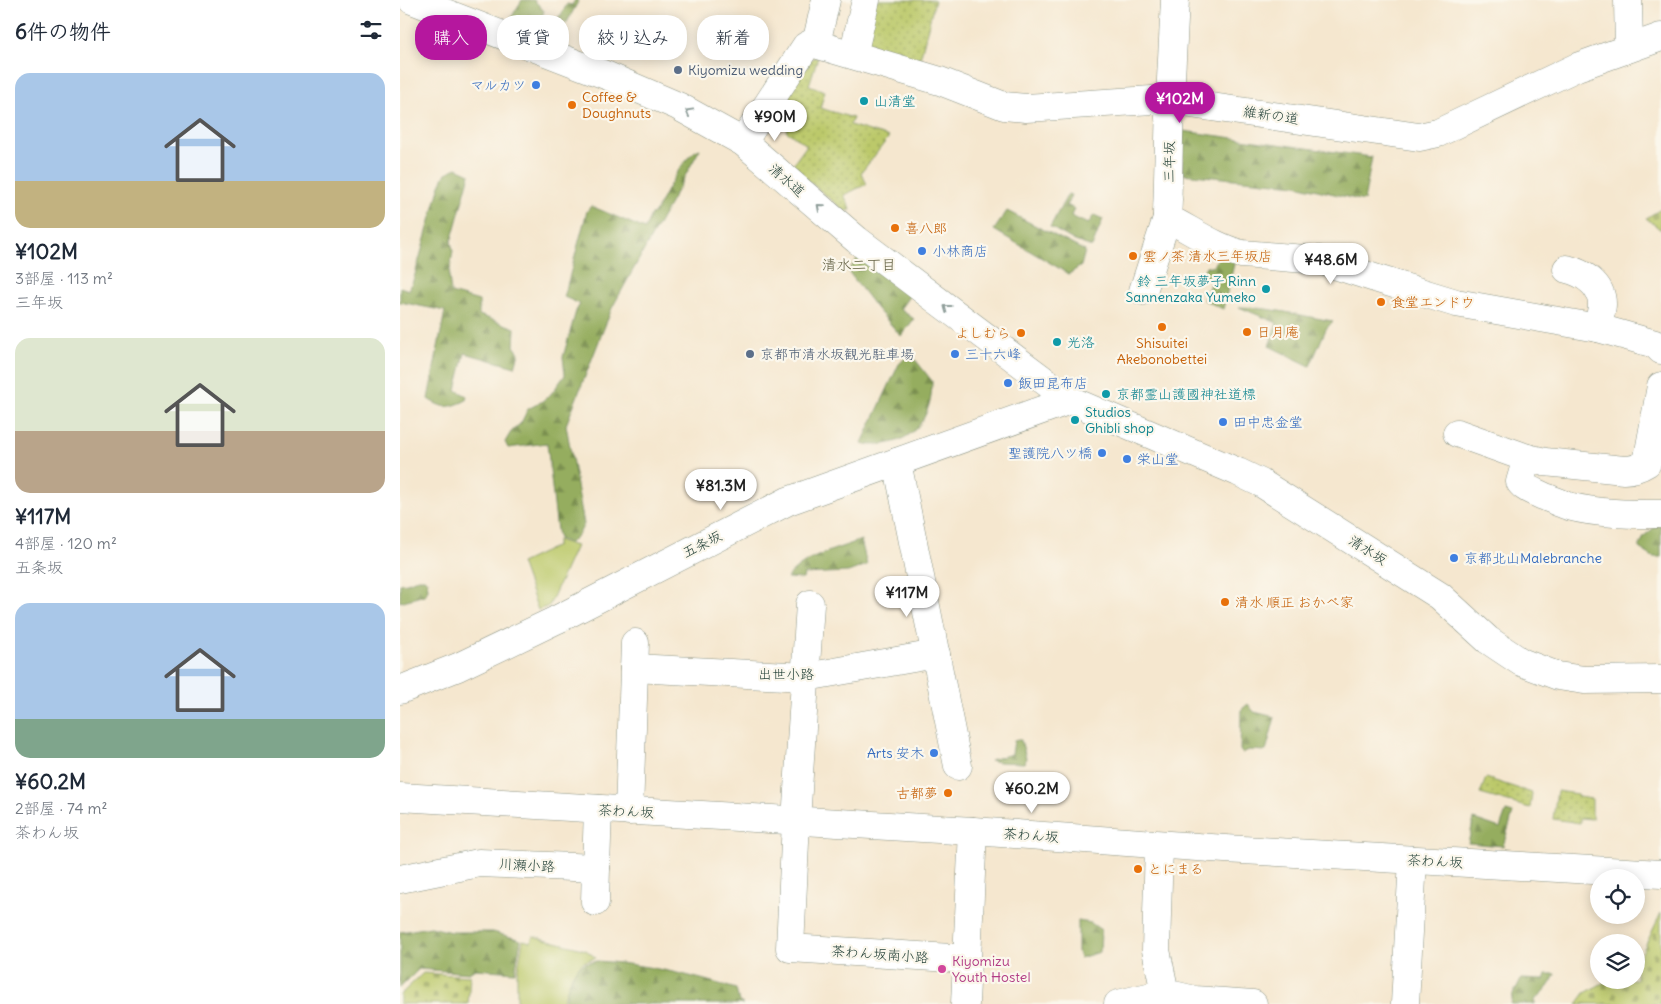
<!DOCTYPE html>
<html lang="ja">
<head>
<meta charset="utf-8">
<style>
  body { margin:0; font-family:Delius,"Klee One",sans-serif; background:#f2f2f3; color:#1f2937; height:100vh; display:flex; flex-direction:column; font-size:19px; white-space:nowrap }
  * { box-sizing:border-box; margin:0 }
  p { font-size:16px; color:#747a83 }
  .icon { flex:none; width:28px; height:28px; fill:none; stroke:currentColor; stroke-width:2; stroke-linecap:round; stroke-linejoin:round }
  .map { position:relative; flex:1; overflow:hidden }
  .panel { display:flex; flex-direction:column; background:#fff; width:400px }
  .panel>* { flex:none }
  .guide { position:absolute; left:15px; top:15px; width:475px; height:45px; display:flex; gap:10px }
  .buttons { position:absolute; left:1190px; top:869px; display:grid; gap:10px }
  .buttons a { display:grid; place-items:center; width:55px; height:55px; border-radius:50%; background:#fff; box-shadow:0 2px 12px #0003; font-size:25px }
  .price { position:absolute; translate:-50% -42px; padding:0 11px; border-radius:18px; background:#fff; color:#222; font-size:16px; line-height:32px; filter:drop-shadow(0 1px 2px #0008) }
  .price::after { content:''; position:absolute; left:50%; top:30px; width:15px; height:11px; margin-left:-8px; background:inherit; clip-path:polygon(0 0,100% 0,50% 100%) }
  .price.current { background:#b5179e; color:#fff }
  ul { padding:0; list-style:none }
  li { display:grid; align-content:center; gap:10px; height:265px; padding:0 15px }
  li span { display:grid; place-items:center; height:155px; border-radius:15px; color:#555 }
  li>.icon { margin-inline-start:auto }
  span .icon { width:90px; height:90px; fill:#fffc; stroke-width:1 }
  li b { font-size:21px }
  h2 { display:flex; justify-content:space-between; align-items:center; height:60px; padding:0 15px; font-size:21px }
  .chip { padding:0 18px; border-radius:20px; background:#fff; box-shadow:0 2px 12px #0003; font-size:18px; line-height:45px }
  .chip.current { background:#b5179e; color:#fff }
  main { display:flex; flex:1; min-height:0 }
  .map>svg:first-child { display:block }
</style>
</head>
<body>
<main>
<section class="panel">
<h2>6件の物件<svg class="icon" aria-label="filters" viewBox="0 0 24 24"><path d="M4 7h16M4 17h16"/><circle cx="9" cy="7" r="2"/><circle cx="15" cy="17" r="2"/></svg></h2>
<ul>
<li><span style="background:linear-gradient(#a9c7e8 70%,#c2b280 0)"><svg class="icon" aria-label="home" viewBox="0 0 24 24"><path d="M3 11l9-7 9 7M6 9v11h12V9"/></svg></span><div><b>¥102M</b><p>3部屋 · 113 m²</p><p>三年坂</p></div></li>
<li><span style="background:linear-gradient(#dfe7d0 60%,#b9a48a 0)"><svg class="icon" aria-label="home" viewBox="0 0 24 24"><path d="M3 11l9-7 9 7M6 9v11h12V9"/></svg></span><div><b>¥117M</b><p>4部屋 · 120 m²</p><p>五条坂</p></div></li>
<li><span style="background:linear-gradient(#a9c7e8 75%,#7fa58c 0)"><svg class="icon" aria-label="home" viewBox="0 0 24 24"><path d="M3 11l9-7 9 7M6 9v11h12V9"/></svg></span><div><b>¥60.2M</b><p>2部屋 · 74 m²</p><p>茶わん坂</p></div></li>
</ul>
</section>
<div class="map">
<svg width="1261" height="1004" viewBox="0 0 1261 1004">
  <defs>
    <pattern id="forest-firs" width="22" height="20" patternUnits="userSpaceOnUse" patternTransform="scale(1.25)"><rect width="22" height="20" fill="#95ad5f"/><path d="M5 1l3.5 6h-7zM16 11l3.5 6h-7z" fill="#798e4f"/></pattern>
    <pattern id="cemetery-stones" width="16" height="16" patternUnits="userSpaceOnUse" patternTransform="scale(1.25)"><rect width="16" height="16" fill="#bcc96b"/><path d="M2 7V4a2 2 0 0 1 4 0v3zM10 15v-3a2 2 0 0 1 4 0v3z" fill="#98a459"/></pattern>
    <pattern id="park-dots" width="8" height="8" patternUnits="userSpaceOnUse" patternTransform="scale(1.25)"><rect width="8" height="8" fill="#bcc96b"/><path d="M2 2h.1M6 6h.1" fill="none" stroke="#98a459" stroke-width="1.8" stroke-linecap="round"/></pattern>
  </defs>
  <rect width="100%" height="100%" fill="#fbf7ec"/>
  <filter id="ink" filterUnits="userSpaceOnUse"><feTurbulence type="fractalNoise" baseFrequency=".02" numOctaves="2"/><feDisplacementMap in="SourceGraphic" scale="10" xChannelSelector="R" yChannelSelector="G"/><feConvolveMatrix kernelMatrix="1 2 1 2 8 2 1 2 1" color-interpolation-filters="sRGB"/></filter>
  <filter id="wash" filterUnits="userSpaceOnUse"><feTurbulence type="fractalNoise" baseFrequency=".0096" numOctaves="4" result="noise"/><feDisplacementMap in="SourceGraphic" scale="20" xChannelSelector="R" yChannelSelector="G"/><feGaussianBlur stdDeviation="1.12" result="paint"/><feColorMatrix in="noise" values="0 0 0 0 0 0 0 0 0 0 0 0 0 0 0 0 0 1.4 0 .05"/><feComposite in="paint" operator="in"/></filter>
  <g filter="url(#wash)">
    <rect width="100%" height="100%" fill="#f5e7cf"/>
    <g fill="#bcc96b" stroke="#6e8350">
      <polygon points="157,540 176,546 149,606 138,610 121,563 157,546"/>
      <polygon points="133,936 186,950 196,958 183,962 172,974 162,1004 117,1004 117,973 123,940 131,942"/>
    </g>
    <g fill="url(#forest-firs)" stroke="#5a754a">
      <polygon points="122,0 134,0 144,11 140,22 130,17 128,20 124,19 121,23 111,18"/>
      <polygon points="175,0 179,0 166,24 158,17 161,15 167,4 172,5"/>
      <polygon points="783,131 972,157 964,201 896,185 782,174"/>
      <path d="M 300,149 L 212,308 L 166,425 L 184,524 L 179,534 L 170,543 L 159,539 L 157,531 L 147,443 L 108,448 L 105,442 L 111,432 L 121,423 L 128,409 L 141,402 L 151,394 L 165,375 L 163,357 L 176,311 L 180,304 L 164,297 L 187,211 L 191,206 L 245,229 L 251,214 L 255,213 C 263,198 284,153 300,149 Z"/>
      <path d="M 57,168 L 70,174 L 51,242 L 53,250 L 49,276 L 51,293 L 79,301 L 79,315 L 115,328 L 114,346 L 119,353 L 115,367 L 65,353 L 56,390 L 67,396 L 65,401 C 49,408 43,409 28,399 L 45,311 L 0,302 L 0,287 L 9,290 L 14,278 L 40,185 L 46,173 Z"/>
      <polygon points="668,194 671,195 667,205 674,209 671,216 688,224 694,215 703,219 692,247 675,241 650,227"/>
      <polygon points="607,211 685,251 681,266 669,274 594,230"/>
      <polygon points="821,253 835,260 823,309 804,300 811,281 802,274 806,266 813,267"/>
      <polygon points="458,258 510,295 500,309 514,319 501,336 477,309 448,271"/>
      <path d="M 839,307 C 870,307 901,316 933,321 L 926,329 L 910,366 L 869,346 L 877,323 Z"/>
      <path d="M 510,353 L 532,381 C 532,413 518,439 485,444 C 476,445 470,446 462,443 L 499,364 Z"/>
      <polygon points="1256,526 1261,526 1261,557 1253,557 1239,548 1244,536"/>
      <path d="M 461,540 L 467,565 L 448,572 L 404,574 L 403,579 L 387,578 C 405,556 435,550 461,540 Z"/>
      <polygon points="17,579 24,579 27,581 28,589 25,595 0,602 0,584 7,583"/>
      <polygon points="848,704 854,712 875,717 866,751 849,750 842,753 840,750 841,710"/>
      <polygon points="618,740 621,740 626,758 624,763 598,762 590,760 612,754 614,741"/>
      <polygon points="1106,811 1113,813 1103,846 1068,843 1074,819 1100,828"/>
      <polygon points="678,921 691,923 701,930 700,952 680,958 678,952"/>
      <polygon points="31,927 51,932 93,932 121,940 115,972 75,969 69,973 19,969 0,988 0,932"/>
      <path d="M 197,961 C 245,964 291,975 336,989 L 339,1002 L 343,1004 L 165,1004 C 167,990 170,970 185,963 C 188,962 194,962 197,961 Z"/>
      <path d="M 1146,974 L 1155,974 C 1151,985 1144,992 1135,1000 L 1135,1004 L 1111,1004 L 1113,995 L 1121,979 L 1144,980 Z"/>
    </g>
    <g fill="url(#cemetery-stones)" stroke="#6e8350">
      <polygon points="1261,209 1261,230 1246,218"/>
      <polygon points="1261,913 1261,1004 1177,1004 1185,993 1208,980 1236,980 1236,965"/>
      <polygon points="23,973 70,976 68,1004 0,1004 0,995"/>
    </g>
    <g fill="url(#park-dots)" stroke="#6e8350">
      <polygon points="475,0 535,0 520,59 465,44"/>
      <polygon points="418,57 409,85 425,91 420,108 453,118 450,125 489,137 461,173 467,184 444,195 451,210 445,211 391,167 407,145 386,131 393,120 382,113 374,123 369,119 412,58"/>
      <polygon points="1086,778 1132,793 1130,808 1080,794"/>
      <polygon points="1157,791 1177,794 1178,797 1192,799 1192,819 1180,818 1180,823 1153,819"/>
    </g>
  </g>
  <g filter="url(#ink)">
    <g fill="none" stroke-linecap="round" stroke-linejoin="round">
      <defs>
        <g id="minor">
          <polyline points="12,0 208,76 278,106 343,142 457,240 670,400 838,472 861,483 1040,596 1088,640 1121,662 1158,676 1184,680 1261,679"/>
          <polyline points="1228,0 1229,48"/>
          <polyline points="416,44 426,0"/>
          <polyline points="453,55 466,0"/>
          <path d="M 770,101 L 767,218 C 791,230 816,248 842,254 L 919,260 L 981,280 L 1056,303 L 1198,328 L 1255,344 L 1261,350"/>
          <polyline points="769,118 775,0"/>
          <polyline points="343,142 406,46 412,43 540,81 604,106 626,108 752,100 770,101 1019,137 1038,133 1177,67 1261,37"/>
          <path d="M 1167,269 C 1183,273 1202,284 1202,304 C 1202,311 1199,320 1198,328"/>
          <polyline points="743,291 767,218 768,199"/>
          <path d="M 1057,433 L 1127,458 L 1145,462 L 1224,470 C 1233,470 1239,468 1247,463 L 1261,386"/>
          <path d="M 1127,458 L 1120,482 C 1125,489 1135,492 1143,496 C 1151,499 1160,503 1168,506 C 1198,514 1230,514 1261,514"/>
          <polyline points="497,462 558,766"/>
          <polyline points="410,604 396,821 390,948 567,959 573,831"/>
          <polyline points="234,668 406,677 536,654"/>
          <polyline points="0,690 58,667 156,620 388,501 670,400"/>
          <polyline points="0,797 573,831 825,849 1261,874"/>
          <polyline points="229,811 235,643"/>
          <polyline points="759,845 756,950 765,993"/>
          <polyline points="0,879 79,863 196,868 198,809"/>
          <polyline points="195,902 196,868"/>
          <polyline points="565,1004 567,959"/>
          <polyline points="718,1004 765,993 795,1000 853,1004"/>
          <polyline points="1005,1004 1013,860"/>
        </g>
      </defs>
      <use href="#minor" stroke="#8a9282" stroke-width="29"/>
      <use href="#minor" stroke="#fff" stroke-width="28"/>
    </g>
    <defs><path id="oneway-chevron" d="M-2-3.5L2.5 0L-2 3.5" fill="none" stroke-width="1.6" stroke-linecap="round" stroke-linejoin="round" transform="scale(1.25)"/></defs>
    <g stroke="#8f9e9a">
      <use href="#oneway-chevron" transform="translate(289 112) rotate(-151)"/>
      <use href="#oneway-chevron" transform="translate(420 207) rotate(-139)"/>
      <use href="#oneway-chevron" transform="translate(547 308) rotate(-143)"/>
    </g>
  </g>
  <g fill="#5c6f8a" stroke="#fbf7ec" stroke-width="2">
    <circle cx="278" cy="70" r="5"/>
    <circle cx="350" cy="354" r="5"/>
  </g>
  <g fill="#3f7fe0" stroke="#fbf7ec" stroke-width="2">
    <circle cx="136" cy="85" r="5"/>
    <circle cx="522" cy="251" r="5"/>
    <circle cx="555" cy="354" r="5"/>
    <circle cx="608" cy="383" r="5"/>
    <circle cx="823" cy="422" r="5"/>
    <circle cx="702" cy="453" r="5"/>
    <circle cx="727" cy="459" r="5"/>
    <circle cx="1054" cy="558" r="5"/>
    <circle cx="534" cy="753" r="5"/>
  </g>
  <g fill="#0f9aa8" stroke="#fbf7ec" stroke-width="2">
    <circle cx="464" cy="101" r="5"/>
    <circle cx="866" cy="289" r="5"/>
    <circle cx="657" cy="342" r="5"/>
    <circle cx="706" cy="394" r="5"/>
    <circle cx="675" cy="420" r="5"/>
  </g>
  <g fill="#e8710a" stroke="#fbf7ec" stroke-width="2">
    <circle cx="172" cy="105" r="5"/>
    <circle cx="495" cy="228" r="5"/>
    <circle cx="733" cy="256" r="5"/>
    <circle cx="981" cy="302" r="5"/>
    <circle cx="762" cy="327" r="5"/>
    <circle cx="847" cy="332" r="5"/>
    <circle cx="621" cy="333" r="5"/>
    <circle cx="825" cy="602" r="5"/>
    <circle cx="548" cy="793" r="5"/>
    <circle cx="738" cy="869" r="5"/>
  </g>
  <circle fill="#d1479c" stroke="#fbf7ec" stroke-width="2" cx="542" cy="969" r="5"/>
  <g text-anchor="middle" stroke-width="4.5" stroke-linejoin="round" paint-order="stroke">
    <g font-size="14" fill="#4e5e75" stroke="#fbf7ec" text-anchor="start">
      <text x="288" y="75">Kiyomizu wedding</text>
      <text x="360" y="359">京都市清水坂観光駐車場</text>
    </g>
    <g font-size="14" fill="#366cbe" stroke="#fbf7ec" text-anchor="start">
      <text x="126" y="90" text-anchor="end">マルカツ</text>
      <text x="532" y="256">小林商店</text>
      <text x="565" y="359">三十六峰</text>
      <text x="618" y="388">飯田昆布店</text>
      <text x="833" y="427">田中忠金堂</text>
      <text x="692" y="458" text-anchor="end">聖護院八ツ橋</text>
      <text x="737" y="464">栄山堂</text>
      <text x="1064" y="563">京都北山Malebranche</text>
      <text x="524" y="758" text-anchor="end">Arts 安木</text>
    </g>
    <g font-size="14" fill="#c56008" stroke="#fbf7ec" text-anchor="start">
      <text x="182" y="102">Coffee &amp;<tspan x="182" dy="16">Doughnuts</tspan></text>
      <text x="505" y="233">喜八郎</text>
      <text x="743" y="261">雲ノ茶 清水三年坂店</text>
      <text x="991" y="307">食堂エンドウ</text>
      <text x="857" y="337">日月庵</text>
      <text x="611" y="338" text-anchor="end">よしむら</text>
      <text x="762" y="348" text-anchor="middle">Shisuitei<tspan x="762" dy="16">Akebonobettei</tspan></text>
      <text x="835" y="607">清水 順正 おかべ家</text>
      <text x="538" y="798" text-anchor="end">古都夢</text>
      <text x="748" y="874">とにまる</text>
    </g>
    <g font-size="14" fill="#0d838f" stroke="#fbf7ec" text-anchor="start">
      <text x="474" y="106">山清堂</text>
      <text x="856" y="286" text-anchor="end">鈴 三年坂夢子 Rinn<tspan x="856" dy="16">Sannenzaka Yumeko</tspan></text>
      <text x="667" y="347">光洛</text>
      <text x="716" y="399">京都霊山護國神社道標</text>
      <text x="685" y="417">Studios<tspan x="685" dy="16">Ghibli shop</tspan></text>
    </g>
    <g font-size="14" fill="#1f3d34" stroke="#fbf7ec">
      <text transform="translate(871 115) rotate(8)" y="5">維新の道</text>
      <text transform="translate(769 162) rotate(-89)" y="5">三年坂</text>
      <text transform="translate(387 180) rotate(41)" y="5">清水道</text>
      <text transform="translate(302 544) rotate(-27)" y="5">五条坂</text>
      <text transform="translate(968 550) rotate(32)" y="5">清水坂</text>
      <text x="386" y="679">出世小路</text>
      <text transform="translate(226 811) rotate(3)" y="5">茶わん坂</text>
      <text transform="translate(631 835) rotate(4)" y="5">茶わん坂</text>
      <text transform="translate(1035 861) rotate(3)" y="5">茶わん坂</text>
      <text transform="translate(127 865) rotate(3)" y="5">川瀬小路</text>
      <text transform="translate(480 954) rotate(4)" y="5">茶わん坂南小路</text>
    </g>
    <g font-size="14" fill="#b23c85" stroke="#fbf7ec" text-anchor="start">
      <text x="552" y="966">Kiyomizu<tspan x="552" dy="16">Youth Hostel</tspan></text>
    </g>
    <g font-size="15" fill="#666447" stroke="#fbf7ec">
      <text x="459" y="270">清水二丁目</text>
    </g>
  </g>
</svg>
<div class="buttons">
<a><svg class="icon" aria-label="locate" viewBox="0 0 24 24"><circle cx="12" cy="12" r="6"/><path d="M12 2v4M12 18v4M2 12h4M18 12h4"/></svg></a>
<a><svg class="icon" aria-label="layers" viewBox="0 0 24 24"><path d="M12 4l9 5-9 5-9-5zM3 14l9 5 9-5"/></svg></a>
</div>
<b class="price current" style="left:780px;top:124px">¥102M</b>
<b class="price" style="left:375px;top:142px">¥90M</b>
<b class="price" style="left:931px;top:285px">¥48.6M</b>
<b class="price" style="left:321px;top:511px">¥81.3M</b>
<b class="price" style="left:507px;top:618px">¥117M</b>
<b class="price" style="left:632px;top:814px">¥60.2M</b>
<div class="guide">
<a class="chip current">購入</a>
<a class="chip">賃貸</a>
<a class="chip">絞り込み</a>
<a class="chip">新着</a>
</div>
</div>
</main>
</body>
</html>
